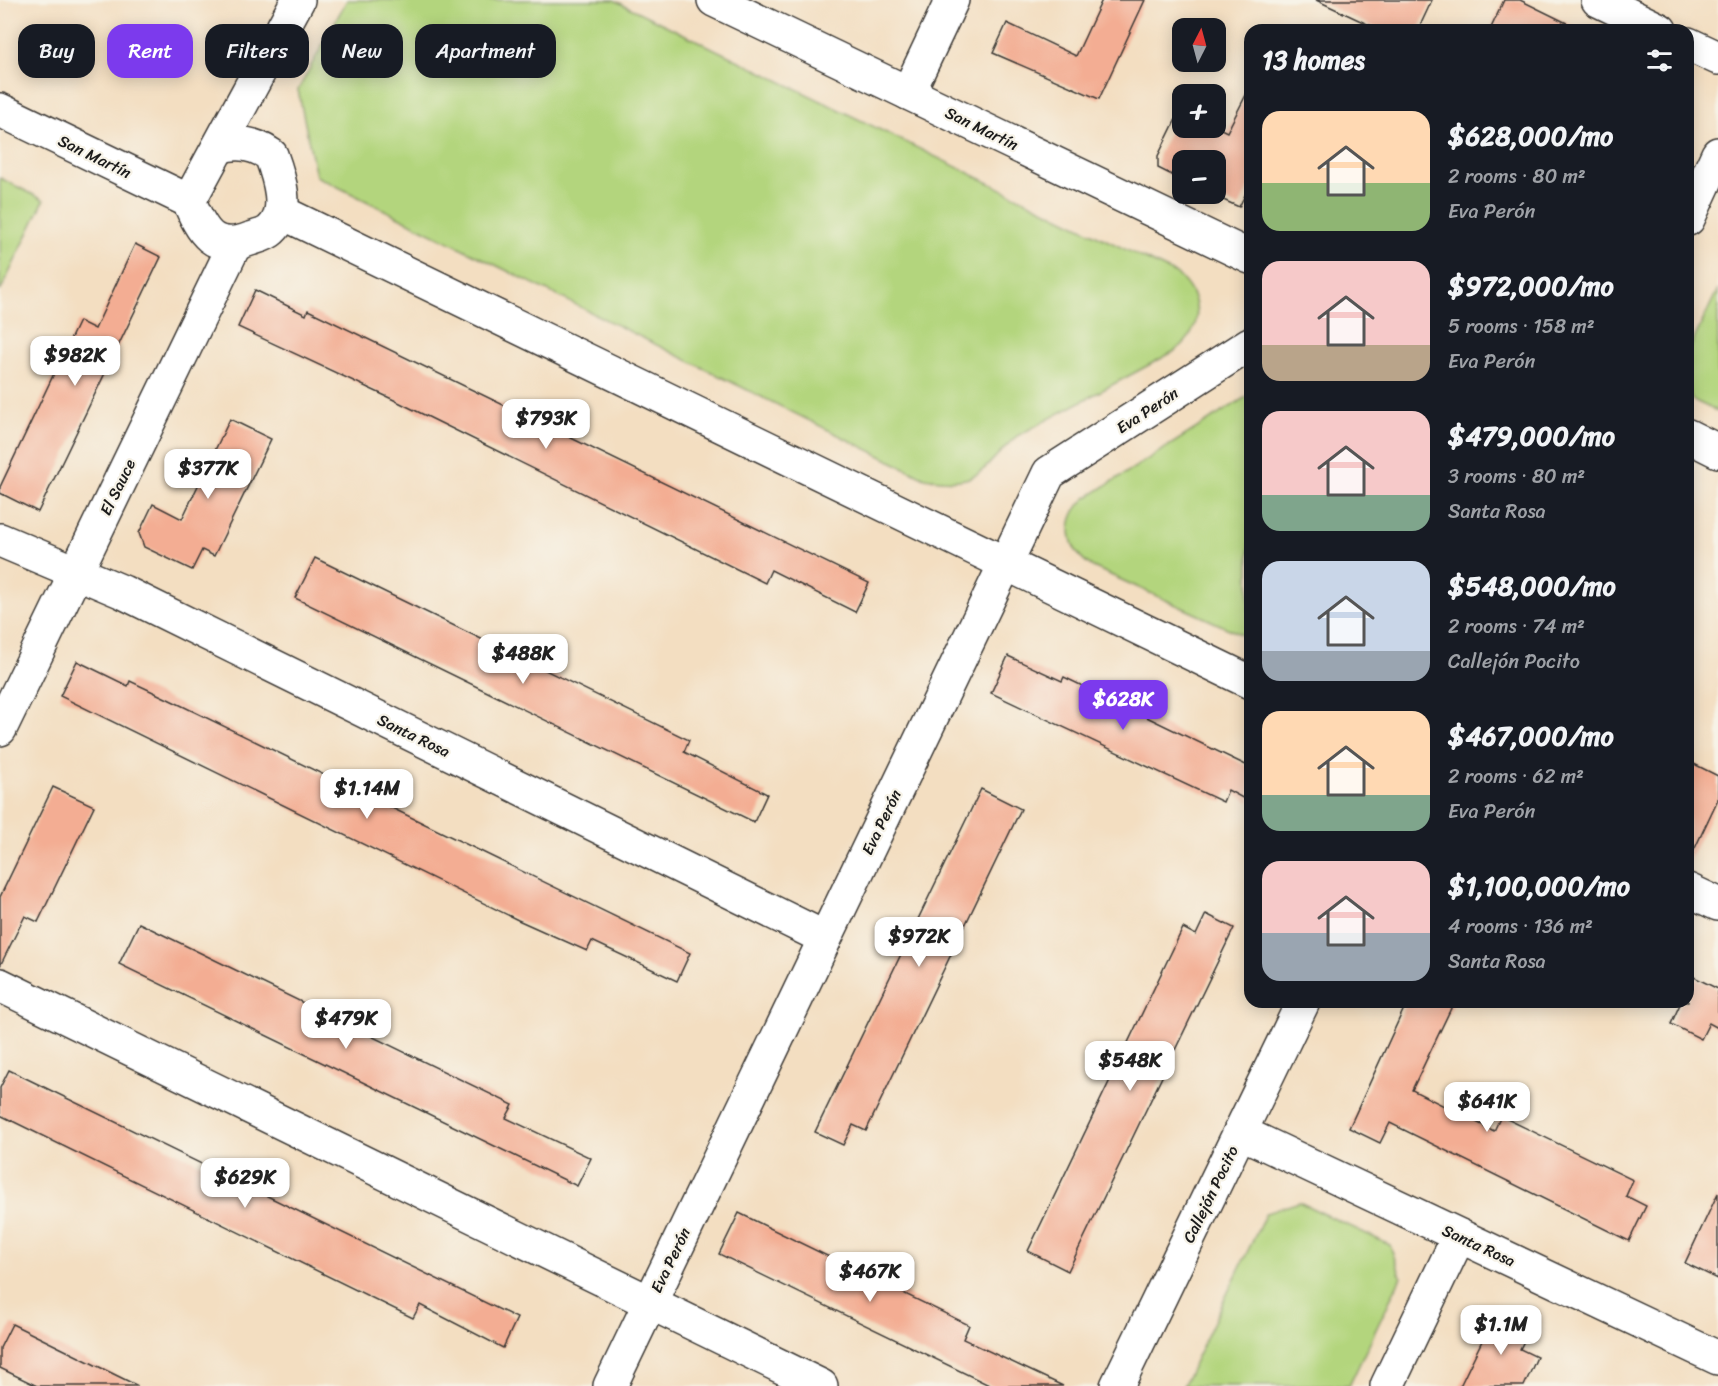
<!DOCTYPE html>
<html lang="en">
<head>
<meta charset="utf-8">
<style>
  body { margin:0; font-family:Sriracha,sans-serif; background:#20242c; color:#f1f3f6; height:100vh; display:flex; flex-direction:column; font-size:22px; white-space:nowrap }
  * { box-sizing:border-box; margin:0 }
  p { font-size:20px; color:#9ea1a6 }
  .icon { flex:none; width:33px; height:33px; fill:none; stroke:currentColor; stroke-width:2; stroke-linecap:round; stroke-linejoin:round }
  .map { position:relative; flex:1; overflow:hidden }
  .side { position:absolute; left:1244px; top:24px; width:450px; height:984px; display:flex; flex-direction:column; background:#171b24; border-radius:18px; box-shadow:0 3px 15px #0003 }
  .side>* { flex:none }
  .hud { position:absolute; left:18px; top:24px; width:570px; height:54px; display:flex; gap:12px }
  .needle { width:39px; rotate:6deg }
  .controls { position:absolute; left:1172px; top:18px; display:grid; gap:12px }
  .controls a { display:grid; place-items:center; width:54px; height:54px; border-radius:12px; background:#171b24; box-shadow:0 3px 15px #0003; font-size:30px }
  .price { position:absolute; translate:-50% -51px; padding:0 14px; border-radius:12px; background:#fff; color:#222; font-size:20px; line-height:39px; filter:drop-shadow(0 2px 3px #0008) }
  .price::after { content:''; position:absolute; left:50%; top:36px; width:18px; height:14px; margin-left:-9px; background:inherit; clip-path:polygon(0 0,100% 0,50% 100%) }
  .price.current { background:#7c3aed; color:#fff }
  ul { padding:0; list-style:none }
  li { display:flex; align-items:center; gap:18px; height:150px; padding:0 18px }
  li span { display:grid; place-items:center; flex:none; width:168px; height:120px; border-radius:18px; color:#555 }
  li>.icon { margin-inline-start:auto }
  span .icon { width:72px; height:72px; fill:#fffc; stroke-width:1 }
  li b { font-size:26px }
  h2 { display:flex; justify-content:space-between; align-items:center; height:72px; padding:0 18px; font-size:26px }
  .pill { padding:0 21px; border-radius:18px; background:#171b24; box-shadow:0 3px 15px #0003; font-size:21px; line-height:54px }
  .pill.current { background:#7c3aed; color:#fff }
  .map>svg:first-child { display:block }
</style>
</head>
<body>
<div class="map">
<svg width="1718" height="1386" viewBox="0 0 1718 1386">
  <rect width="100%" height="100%" fill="#f7f3e8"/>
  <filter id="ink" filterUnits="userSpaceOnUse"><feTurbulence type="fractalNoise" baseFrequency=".0167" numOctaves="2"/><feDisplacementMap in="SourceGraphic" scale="12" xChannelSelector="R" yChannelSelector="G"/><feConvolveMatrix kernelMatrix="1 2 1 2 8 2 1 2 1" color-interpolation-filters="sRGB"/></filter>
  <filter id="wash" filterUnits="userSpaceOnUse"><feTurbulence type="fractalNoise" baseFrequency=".008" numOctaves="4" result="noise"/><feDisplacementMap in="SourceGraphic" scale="24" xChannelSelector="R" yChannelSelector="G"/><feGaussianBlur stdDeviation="1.35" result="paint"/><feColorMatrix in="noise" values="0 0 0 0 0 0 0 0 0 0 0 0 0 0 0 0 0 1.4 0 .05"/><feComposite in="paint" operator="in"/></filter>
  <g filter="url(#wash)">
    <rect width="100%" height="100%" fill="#f3dec1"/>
    <g fill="#b3d57d" stroke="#68784c" stroke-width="1.5">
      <path d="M 347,0 L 614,0 L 1176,274 C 1204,296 1204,333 1173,352 L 1017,436 C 980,468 984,488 925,478 L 316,176 L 298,90 Z"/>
      <polygon points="0,178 44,200 0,292"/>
      <polygon points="1718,289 1718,412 1691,399 1688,383 1688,352"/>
      <path d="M 1249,395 L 1249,638 L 1093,567 C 1066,550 1062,520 1086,498 Z"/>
      <polygon points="1299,1202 1390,1245 1401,1277 1349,1386 1183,1386 1266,1213"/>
    </g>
    <g id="blocks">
      <g fill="#f3ad93">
        <polygon points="1102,0 1145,0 1099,99 993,53 1007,23 1076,56"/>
        <polygon points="1316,0 1432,0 1418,30 1380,30"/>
        <polygon points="1504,0 1520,0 1581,30 1490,30"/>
        <polygon points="1250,87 1250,185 1239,207 1210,194 1215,194 1215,160 1182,160 1182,180 1158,168 1158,156 1181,109 1182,128 1215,126 1227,132"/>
        <polygon points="135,244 161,257 38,512 0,493 0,487 79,321 95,329"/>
        <polygon points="255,290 306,315 308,310 869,583 855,612 771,570 765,583 392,399 238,327"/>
        <polygon points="230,419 271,439 214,556 202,550 192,570 144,547 139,533 153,504 182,519"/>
        <polygon points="315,558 689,740 684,752 767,794 754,822 295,598"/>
        <polygon points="1008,656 1062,681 1064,677 1250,767 1250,802 1228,790 1223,802 991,693"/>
        <polygon points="77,661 128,686 130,681 168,699 690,953 677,981 592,941 587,951 518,920 60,696"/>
        <polygon points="1688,761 1718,776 1718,799 1688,863"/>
        <polygon points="53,787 94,806 38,922 25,916 0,966 0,897"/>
        <polygon points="981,789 1021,809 866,1131 853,1125 843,1145 815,1132"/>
        <polygon points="1206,914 1234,928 1068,1271 1028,1251 1183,928 1196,935"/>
        <polygon points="139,923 513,1105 506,1118 591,1158 577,1186 119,964"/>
        <polygon points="1688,974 1718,989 1718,1028 1709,1023 1701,1039 1671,1024 1681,1002 1688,1002"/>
        <polygon points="1407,1002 1454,1002 1412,1090 1494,1131 1501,1116 1633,1180 1626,1196 1646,1206 1629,1241 1390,1123 1380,1143 1349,1128"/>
        <polygon points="9,1070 517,1318 503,1348 420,1305 413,1318 0,1115 0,1088"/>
        <polygon points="1718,1193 1718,1279 1685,1263"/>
        <polygon points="739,1213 969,1325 963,1339 1063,1386 991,1386 719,1254"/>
        <polygon points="1496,1312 1530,1329 1520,1349 1537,1357 1530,1373 1524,1386 1460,1386"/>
        <polygon points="12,1324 138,1386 37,1386 0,1368 0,1348"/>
      </g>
    </g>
  </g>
  <g filter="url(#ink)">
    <use href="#blocks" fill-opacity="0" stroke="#3c3935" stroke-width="1.5"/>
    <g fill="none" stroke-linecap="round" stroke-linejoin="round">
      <defs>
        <g id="minor">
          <polyline points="714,0 1250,257"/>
          <polyline points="1598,0 1660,30"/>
          <polyline points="1688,44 1718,58"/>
          <polyline points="908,93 952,0"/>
          <polyline points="0,110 189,201"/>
          <path d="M 189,201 C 202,232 213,253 250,239 C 256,237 266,235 271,230 C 291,212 279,177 271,155 C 255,144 238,140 219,147"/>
          <polyline points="189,201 298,0"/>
          <polyline points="281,212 1250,682"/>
          <polyline points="1688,219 1718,154"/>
          <polyline points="1688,436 1718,451"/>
          <polyline points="0,540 123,592 825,938"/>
          <polyline points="0,729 234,246"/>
          <polyline points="1688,890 1718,904"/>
          <polyline points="0,985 821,1386"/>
          <polyline points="1240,1132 1718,1358"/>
          <polyline points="610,1386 1049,473 1250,344"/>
          <polyline points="1117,1386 1303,1002"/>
          <polyline points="1387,1386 1459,1236"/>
        </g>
      </defs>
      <use href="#minor" stroke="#3c3935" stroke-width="36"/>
      <use href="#minor" stroke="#fff" stroke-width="33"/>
    </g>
  </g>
  <g text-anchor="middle" stroke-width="4.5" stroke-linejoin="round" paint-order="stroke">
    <g font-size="16" fill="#1c1c1c" stroke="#f7f3e8">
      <text transform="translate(982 128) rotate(26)" y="6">San Martín</text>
      <text transform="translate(95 156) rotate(26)" y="6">San Martín</text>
      <text transform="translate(1147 410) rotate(-33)" y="6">Eva Perón</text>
      <text transform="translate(117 487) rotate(-64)" y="6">El Sauce</text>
      <text transform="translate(414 735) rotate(26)" y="6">Santa Rosa</text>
      <text transform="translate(881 822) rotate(-64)" y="6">Eva Perón</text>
      <text transform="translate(1210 1194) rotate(-64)" y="6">Callejón Pocito</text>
      <text transform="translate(1479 1245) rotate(25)" y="6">Santa Rosa</text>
      <text transform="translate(670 1260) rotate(-64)" y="6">Eva Perón</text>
    </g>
  </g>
</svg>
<div class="controls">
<a><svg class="needle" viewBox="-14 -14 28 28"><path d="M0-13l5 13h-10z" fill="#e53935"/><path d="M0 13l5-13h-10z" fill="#9ea1a6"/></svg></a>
<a>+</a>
<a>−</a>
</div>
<b class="price" style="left:75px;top:387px">$982K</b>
<b class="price" style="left:546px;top:450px">$793K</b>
<b class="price" style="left:208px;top:500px">$377K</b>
<b class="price" style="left:523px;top:685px">$488K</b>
<b class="price current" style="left:1123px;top:731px">$628K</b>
<b class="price" style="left:367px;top:820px">$1.14M</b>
<b class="price" style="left:919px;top:968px">$972K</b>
<b class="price" style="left:346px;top:1050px">$479K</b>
<b class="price" style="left:1130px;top:1092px">$548K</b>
<b class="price" style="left:1487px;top:1133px">$641K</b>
<b class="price" style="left:245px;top:1209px">$629K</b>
<b class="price" style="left:870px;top:1303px">$467K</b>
<b class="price" style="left:1501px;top:1356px">$1.1M</b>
<div class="hud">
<a class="pill">Buy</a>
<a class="pill current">Rent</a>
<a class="pill">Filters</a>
<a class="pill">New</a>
<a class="pill">Apartment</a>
</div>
<section class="side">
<h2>13 homes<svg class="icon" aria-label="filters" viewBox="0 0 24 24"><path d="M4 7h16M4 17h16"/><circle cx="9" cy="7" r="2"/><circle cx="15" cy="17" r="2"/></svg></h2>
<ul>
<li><span style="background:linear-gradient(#ffd9b3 60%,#8fb573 0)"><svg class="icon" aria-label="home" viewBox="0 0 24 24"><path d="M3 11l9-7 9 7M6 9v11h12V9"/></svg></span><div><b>$628,000/mo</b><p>2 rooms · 80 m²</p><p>Eva Perón</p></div></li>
<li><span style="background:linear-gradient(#f6c9c9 70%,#b9a48a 0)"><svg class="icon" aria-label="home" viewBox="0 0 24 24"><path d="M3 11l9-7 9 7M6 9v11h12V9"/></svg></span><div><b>$972,000/mo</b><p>5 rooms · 158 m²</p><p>Eva Perón</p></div></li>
<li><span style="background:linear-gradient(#f6c9c9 70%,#7fa58c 0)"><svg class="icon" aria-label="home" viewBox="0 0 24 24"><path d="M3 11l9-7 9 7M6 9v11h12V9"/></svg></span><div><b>$479,000/mo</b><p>3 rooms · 80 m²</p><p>Santa Rosa</p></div></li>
<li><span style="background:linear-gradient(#c9d6e8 75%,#9aa5b1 0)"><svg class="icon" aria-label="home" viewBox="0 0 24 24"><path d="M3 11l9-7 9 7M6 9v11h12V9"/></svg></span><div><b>$548,000/mo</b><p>2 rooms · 74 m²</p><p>Callejón Pocito</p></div></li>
<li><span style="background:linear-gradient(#ffd9b3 70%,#7fa58c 0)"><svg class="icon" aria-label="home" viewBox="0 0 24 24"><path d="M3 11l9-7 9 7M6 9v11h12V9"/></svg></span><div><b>$467,000/mo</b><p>2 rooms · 62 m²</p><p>Eva Perón</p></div></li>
<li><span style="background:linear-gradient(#f6c9c9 60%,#9aa5b1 0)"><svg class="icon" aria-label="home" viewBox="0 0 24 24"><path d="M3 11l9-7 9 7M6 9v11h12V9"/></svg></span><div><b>$1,100,000/mo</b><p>4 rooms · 136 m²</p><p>Santa Rosa</p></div></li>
</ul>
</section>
</div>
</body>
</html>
